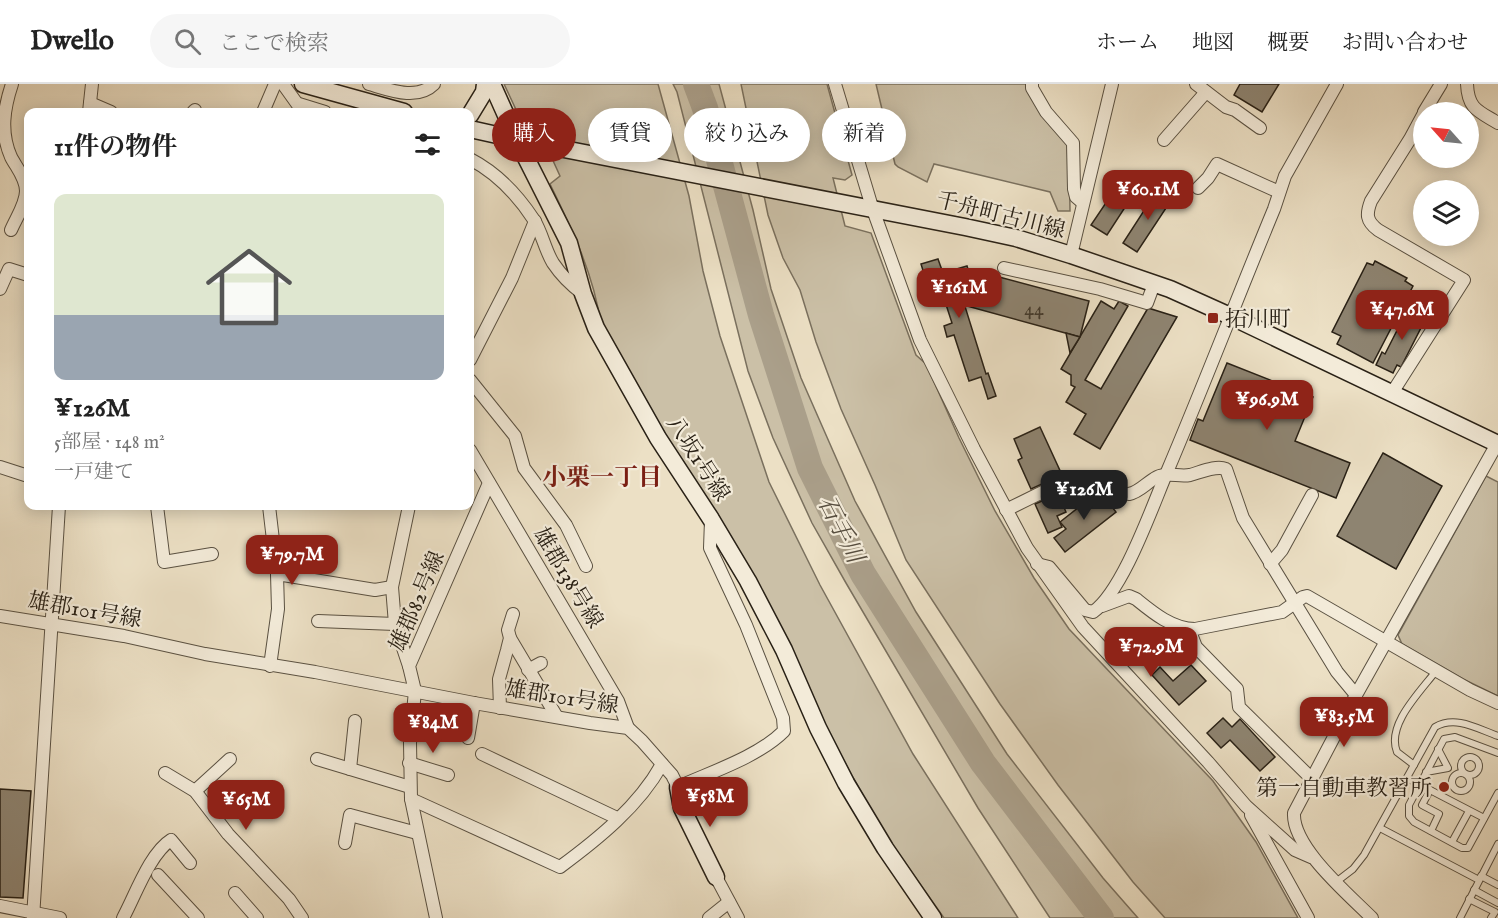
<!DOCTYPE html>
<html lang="ja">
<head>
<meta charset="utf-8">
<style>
  body { margin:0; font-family:"IM FELL English","Noto Serif JP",serif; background:#f6f6f6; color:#222; height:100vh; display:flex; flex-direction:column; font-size:22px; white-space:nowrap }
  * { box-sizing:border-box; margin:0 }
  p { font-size:20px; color:#767676 }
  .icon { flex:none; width:33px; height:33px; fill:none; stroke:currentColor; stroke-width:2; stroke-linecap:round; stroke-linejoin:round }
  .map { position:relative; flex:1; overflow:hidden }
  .sheet { position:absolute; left:24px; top:24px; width:450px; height:402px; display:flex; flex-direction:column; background:#fff; border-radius:12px; box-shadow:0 3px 15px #0003 }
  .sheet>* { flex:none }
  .top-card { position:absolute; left:492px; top:24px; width:570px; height:54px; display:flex; gap:12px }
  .needle { width:39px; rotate:297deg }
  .fabs { position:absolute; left:1413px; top:18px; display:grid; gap:12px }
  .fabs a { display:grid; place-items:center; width:66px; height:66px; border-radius:50%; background:#fff; box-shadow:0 3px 15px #0003; font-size:30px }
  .price { position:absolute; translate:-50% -51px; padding:0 14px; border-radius:12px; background:#8f2418; color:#fff; font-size:20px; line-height:39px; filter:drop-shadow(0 2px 3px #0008) }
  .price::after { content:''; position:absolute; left:50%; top:36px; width:18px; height:14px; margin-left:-9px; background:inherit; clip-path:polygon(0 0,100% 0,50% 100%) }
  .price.current { background:#222; color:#fff }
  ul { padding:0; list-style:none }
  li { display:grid; align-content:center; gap:12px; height:318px; padding:0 30px }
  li+li { border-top:2px solid #e0e0e0 }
  li span { display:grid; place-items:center; height:186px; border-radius:12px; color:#555 }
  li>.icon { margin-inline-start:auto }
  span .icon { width:108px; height:108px; fill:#fffc; stroke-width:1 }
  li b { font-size:26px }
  h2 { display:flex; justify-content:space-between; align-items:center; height:72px; padding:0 30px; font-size:26px }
  .chip { padding:0 21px; border-radius:27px; background:#fff; box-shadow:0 3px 15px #0003; font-size:21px; line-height:54px }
  .chip.current { background:#8f2418; color:#fff }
  header { display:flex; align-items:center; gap:36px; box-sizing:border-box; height:84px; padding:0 30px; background:#fff; border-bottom:2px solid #e0e0e0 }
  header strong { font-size:28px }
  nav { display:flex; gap:33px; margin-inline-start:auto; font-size:21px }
  .search { width:420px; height:54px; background:#f6f6f6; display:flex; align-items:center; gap:15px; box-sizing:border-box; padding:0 21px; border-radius:33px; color:#767676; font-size:22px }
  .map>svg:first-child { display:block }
</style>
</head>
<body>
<header>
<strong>Dwello</strong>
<div class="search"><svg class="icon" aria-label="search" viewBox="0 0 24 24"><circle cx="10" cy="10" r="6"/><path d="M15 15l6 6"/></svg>ここで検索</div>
<nav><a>ホーム</a><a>地図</a><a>概要</a><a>お問い合わせ</a></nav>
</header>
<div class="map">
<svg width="1498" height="834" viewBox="0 0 1498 834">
  <rect width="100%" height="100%" fill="#ece0c5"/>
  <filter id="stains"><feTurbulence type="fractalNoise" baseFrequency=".00333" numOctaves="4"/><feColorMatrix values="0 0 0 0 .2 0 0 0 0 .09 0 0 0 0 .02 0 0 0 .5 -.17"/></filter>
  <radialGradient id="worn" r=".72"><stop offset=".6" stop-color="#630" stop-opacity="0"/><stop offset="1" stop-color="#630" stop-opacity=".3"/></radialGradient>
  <g fill="#cbc0a7" stroke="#7a705e" stroke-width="1.5">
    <path d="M 504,0 L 658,0 L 689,112 L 703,187 L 720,252 L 769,398 L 820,501 L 913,670 L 1018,834 L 944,834 L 884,749 L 839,668 L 689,391 L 601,241 C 594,191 572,145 550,100 L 560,92 L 534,35 L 519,32 Z"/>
    <polygon points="673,0 719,0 753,126 771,205 801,294 855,417 916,528 1007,670 1103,794 1138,834 1050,834 978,724 846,499 812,439 773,354 748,287 677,8"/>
    <polygon points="741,0 827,0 852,91 845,96 833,94 845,142 871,149 916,271 926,280 959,354 995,427 1034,494 1069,545 1213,697 1256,758 1298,834 1165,834 1133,798 1058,701 1000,620 906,476 875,401 841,325 816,258 800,206 783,174 768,131"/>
    <polygon points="876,0 1026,0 1069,61 1070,127 1058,127 1050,108 934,80 927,98 898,83 895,80"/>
    <polygon points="1486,392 1498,398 1498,612 1463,595 1402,560 1398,551"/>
  </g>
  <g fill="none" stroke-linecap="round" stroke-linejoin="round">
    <polyline stroke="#aa9f8a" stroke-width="26" points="696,0 705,24 761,231 810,384 863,490 983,679 1101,834"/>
  </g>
  <g fill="#8e8471" stroke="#292116" stroke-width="1.5">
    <polygon points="1240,0 1279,0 1262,28 1234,11"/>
    <polygon points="1120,98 1135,108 1107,151 1091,141"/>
    <polygon points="1158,105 1172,115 1137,168 1123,159"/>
    <polygon points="938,175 943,189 967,182 971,195 958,200 986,290 988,289 996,312 988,315 981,293 969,297 954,251 947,253 944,242 952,239 941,205 930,209 921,180"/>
    <polygon points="1375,177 1407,194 1405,197 1413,202 1373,279 1337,260 1341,252 1332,248 1367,179 1373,181"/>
    <polygon points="984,189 1089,217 1080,253 967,222 974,200 980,201"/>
    <polygon points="1101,217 1114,225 1119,217 1128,222 1085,296 1101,305 1148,224 1177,233 1100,365 1074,350 1086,330 1066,318 1075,303 1071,301 1071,291 1061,285"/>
    <polygon points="1409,223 1427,232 1401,283 1397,281 1393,289 1376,281 1382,268 1385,270"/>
    <polygon points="1066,249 1080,253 1070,269"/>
    <polygon points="1227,279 1313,313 1295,357 1350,379 1336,414 1190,356 1198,335 1203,337"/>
    <polygon points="1040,343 1062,391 1031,405 1018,376 1022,374 1014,355"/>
    <polygon points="1383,369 1442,402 1396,485 1337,452"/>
    <polygon points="1101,409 1116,428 1065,468 1054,454 1066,445 1060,438 1093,412 1095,414"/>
    <polygon points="1058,410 1066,428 1057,432 1062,443 1048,449 1035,420"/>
    <polygon points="1191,581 1206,597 1179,621 1152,591 1160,583 1173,597"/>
    <polygon points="1223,634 1232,643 1240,635 1275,673 1260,687 1230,656 1221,664 1207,649"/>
    <polygon points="0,705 31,707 23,814 0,813"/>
  </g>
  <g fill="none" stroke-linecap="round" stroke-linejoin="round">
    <defs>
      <g id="lane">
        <polyline points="1498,669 1455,653 1444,655 1409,721 1409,732 1414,738 1462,764 1468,764 1498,709"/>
        <circle cx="1470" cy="682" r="9"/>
        <path d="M 1414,681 L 1397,668 C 1386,641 1420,608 1436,587"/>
        <polyline points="1426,688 1448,684 1438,665"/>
        <circle cx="1461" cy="698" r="9"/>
        <polyline points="1407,694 1484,734"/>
        <polyline points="1430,706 1422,721 1439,730 1431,747"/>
        <polyline points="1380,744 1479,796"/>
        <polyline points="1452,758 1469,727"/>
        <polyline points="1481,792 1498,801"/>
        <path d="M 1336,798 L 1353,785 L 1364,771 L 1435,643 C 1456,631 1478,645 1498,652"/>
        <polyline points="1474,806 1498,819"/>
        <polyline points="1469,815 1495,828 1491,834"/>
        <polyline points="1460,834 1498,760"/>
      </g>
      <g id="street">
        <polyline points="283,0 303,28"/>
        <path d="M 369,0 C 390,6 417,17 434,0"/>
        <polyline points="835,0 872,123 920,256 974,365 1027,464 1083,543 1208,678 1246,722 1295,766 1311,773"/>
        <polyline points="1032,0 1032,4 1046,28 1073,59 1074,105 1076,113 1083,119"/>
        <polyline points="1196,0 1226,23 1235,26 1260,44"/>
        <path d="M 1467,0 C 1468,25 1478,27 1498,39"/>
        <polyline points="90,19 111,28"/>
        <polyline points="299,20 325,28"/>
        <polyline points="89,28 92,0"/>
        <polyline points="193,28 195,26"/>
        <polyline points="263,28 275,0"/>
        <polyline points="1424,28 1441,0"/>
        <polyline points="1164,56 1206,8"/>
        <path d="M 470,75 C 497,89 517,110 534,136 C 542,149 545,166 553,179 C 561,191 571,201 583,210"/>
        <polyline points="1198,104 1208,94 1217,80 1279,108"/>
        <path d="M 11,146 C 16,134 26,120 26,107 C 26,94 16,83 11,73 C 0,48 4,24 12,0"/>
        <polyline points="1071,171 1112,0"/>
        <polyline points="1004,184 1100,205 1147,219 1154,200"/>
        <polyline points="0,205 9,185 28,191"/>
        <polyline points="470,276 512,194 535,137"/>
        <polyline points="470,296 515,352 524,384 566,441 586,482"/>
        <path d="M 1392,309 L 1464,196 L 1378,146 C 1366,137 1366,130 1371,117 L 1410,55 L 1424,29"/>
        <polyline points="470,366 618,617 628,644"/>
        <polyline points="0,383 28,392"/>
        <path d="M 1129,410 C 1140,408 1147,398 1157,393 C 1167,388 1179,393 1190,391 C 1201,388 1216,381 1226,385 L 1243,434 L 1337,588 L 1356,611"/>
        <polyline points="157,422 164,478 212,470"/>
        <polyline points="269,422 277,490 278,525 270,582"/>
        <polyline points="409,422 392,503 395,540 409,582"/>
        <polyline points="1006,426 1069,395"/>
        <path d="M 1037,480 L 1049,483 L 1085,526 L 1093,528 C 1123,507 1152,423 1167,388 C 1204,301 1238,212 1274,125 L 1285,92 L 1337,0"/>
        <polyline points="1270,480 1282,466 1312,411"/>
        <polyline points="277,490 375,506 392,503"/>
        <path d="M 1102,522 L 1129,512 L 1136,515 C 1152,528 1172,545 1195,545 L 1282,528 L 1303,513 L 1307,512 L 1470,606 L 1498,619"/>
        <path d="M 0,532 L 124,552 L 205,570 L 315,588 L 474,619 L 590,639 L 628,644 L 642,657 L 672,691 L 678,703 C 711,688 758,673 784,647 L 783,634 L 746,541 L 710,464 L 711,436"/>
        <polyline points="318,537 395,540"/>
        <polyline points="1189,545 1196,563 1237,605 1239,623 1311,694"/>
        <polyline points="510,554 557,633"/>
        <polyline points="528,586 541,579"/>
        <polyline points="500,624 499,595 507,566 510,554 508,546 513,530"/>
        <polyline points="468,654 474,619"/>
        <polyline points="482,670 617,734"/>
        <polyline points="317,675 410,703"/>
        <polyline points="409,679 448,691"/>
        <polyline points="350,685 355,637"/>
        <polyline points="165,689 195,707 228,750 289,815 302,834"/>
        <polyline points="195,707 230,675"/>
        <path d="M 411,715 L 560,783 C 598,755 639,722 662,680"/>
        <polyline points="1251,731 1308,834"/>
        <polyline points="345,759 350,731 417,749"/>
        <polyline points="158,791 198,834"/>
        <polyline points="716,793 738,834"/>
        <polyline points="235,809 257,834"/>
        <polyline points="0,822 60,834"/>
        <polyline points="33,834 59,422"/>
        <path d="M 123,834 C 135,812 150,769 171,756 L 190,779"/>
        <polyline points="436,834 411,715 410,659 415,607 409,582 489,399"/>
        <polyline points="709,834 729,818"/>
        <path d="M 1372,834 C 1348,810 1292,763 1294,729 L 1356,611 L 1498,358"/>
      </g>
      <g id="secondary">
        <polyline points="303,0 404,28"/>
        <polyline points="492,0 517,56 569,159 583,210 596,244 658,354 711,435 748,497 784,566 818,644 846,699 885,764 933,834"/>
        <polyline points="470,31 484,8 485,0"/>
        <polyline points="470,45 533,59 965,143 1016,154 1071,171 1170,205 1230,232 1498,360"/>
        <polyline points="678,703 682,724 716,793"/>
      </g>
    </defs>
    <use href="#lane" stroke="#5a5142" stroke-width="8"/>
    <use href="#street" stroke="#5a5142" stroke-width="14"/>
    <use href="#secondary" stroke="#292116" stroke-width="19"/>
    <use href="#lane" stroke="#f3ebd9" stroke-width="6"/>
    <use href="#street" stroke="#f3ebd9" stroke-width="12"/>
    <use href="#secondary" stroke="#f3ebd9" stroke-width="16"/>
  </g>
  <g fill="#8f2418" stroke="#f3ebd9" stroke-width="2">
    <rect x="1207" y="228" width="12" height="12" rx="3"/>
    <circle cx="1444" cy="703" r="6"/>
  </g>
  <g text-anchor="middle" stroke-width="4.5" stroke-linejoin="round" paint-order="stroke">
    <g font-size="20" fill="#423a2d">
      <text x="1034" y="231">44</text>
    </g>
    <g font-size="22" fill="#292116" stroke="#f3ebd9">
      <text transform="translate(1001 130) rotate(14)" y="8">千舟町古川線</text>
      <text transform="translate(699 374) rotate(57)" y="8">八坂1号線</text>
      <text transform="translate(569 493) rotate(59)" y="8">雄郡138号線</text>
      <text transform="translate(416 517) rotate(-67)" y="8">雄郡82号線</text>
      <text transform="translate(85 525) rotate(10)" y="8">雄郡101号線</text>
      <text transform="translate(562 612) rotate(9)" y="8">雄郡101号線</text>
    </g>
    <g font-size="22" fill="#292116" stroke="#f3ebd9" text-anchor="start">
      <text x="1225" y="242">拓川町</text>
      <text x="1432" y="711" text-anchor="end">第一自動車教習所</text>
    </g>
    <g font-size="24" font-weight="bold" fill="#7a1f14" stroke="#f3ebd9">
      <text x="602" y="401">小栗一丁目</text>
    </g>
    <g font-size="24" font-style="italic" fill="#564d3f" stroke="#f3ebd9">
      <text transform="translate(841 445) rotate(63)" y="8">石手川</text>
    </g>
  </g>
  <rect width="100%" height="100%" filter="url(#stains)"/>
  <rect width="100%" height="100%" fill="url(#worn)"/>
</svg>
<div class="fabs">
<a><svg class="needle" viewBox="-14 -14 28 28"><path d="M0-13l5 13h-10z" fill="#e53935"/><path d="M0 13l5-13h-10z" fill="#767676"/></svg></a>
<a><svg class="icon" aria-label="layers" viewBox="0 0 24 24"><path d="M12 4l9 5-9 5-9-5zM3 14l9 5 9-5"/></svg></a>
</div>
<b class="price" style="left:1148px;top:137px">¥60.1M</b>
<b class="price" style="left:959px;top:235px">¥161M</b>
<b class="price" style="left:1402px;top:257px">¥47.6M</b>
<b class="price" style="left:1267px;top:347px">¥96.9M</b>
<b class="price current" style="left:1084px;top:437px">¥126M</b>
<b class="price" style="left:292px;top:502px">¥79.7M</b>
<b class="price" style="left:1151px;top:594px">¥72.9M</b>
<b class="price" style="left:1344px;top:664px">¥83.5M</b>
<b class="price" style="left:433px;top:670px">¥84M</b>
<b class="price" style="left:710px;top:744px">¥58M</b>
<b class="price" style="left:246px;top:747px">¥65M</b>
<div class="top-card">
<a class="chip current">購入</a>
<a class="chip">賃貸</a>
<a class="chip">絞り込み</a>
<a class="chip">新着</a>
</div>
<section class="sheet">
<h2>11件の物件<svg class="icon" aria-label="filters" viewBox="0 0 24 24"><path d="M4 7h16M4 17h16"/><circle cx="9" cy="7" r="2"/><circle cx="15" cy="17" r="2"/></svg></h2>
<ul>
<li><span style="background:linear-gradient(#dfe7d0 65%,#9aa5b1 0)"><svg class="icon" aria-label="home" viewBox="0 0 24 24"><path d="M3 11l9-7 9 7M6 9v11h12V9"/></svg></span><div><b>¥126M</b><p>5部屋 · 148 m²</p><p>一戸建て</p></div></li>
</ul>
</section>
</div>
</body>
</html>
